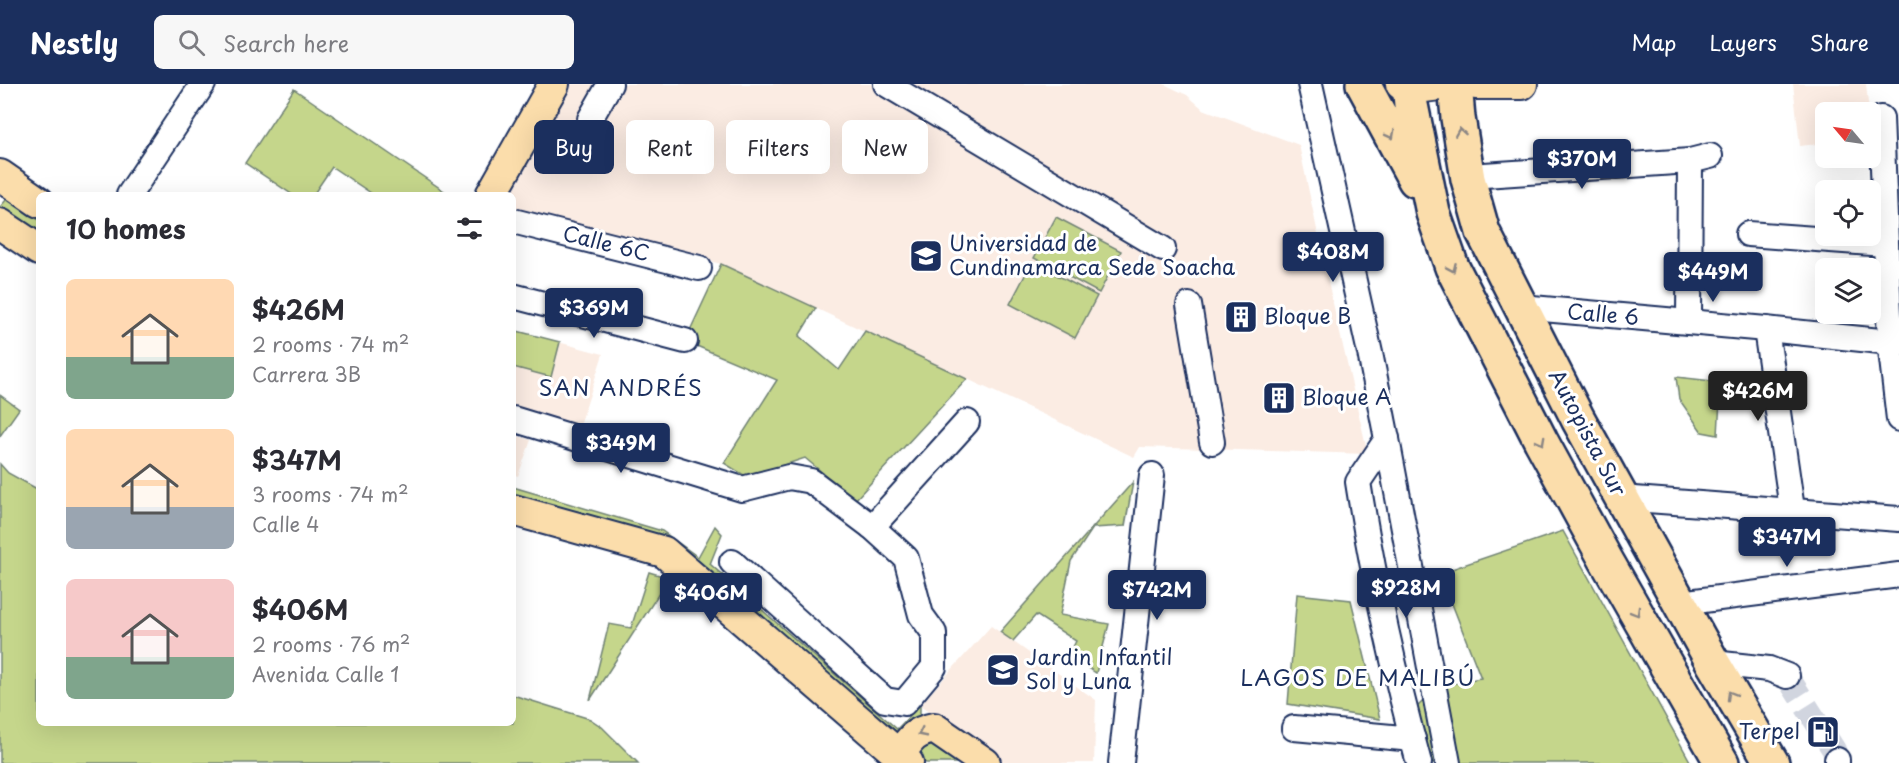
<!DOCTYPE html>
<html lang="en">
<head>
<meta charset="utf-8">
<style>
  body { margin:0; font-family:"Playpen Sans",sans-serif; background:#f7f7f7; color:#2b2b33; height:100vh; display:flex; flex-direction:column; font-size:22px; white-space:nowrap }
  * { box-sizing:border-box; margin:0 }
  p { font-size:20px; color:#7c7c81 }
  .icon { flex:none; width:33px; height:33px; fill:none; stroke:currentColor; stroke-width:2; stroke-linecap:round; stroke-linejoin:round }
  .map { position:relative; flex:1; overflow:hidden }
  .side { position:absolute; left:36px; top:108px; width:480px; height:534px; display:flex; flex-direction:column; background:#fff; border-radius:9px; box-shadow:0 6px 24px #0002 }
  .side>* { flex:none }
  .top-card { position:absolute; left:534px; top:36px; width:570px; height:54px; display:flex; gap:12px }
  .needle { width:39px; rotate:299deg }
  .tools { position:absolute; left:1815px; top:18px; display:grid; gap:12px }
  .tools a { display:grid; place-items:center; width:66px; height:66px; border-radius:9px; background:#fff; box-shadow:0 6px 24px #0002; font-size:30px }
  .price { position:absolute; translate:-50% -51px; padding:0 14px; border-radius:6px; background:#1b2f5e; color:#fff; font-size:20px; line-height:39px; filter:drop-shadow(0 2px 3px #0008) }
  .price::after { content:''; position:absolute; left:50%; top:36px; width:18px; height:14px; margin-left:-9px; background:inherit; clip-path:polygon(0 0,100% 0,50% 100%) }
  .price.selected { background:#222; color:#fff }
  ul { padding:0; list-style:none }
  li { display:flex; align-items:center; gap:18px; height:150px; padding:0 30px }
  li span { display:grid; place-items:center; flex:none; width:168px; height:120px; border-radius:9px; color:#555 }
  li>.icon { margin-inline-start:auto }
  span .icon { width:72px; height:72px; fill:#fffc; stroke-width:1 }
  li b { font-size:26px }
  h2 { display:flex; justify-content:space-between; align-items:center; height:72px; padding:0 30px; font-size:26px }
  .tag { padding:0 21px; border-radius:9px; background:#fff; box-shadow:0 6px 24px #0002; font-size:21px; line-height:54px }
  .tag.selected { background:#1b2f5e; color:#fff }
  header { display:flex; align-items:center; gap:36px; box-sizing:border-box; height:84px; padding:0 30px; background:#1b2f5e; color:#fff }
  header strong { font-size:28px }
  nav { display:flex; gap:33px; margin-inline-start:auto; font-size:21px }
  .search { width:420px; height:54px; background:#f7f7f7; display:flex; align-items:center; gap:15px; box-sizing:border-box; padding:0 21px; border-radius:9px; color:#7c7c81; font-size:22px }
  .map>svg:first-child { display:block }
</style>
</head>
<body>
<header>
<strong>Nestly</strong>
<div class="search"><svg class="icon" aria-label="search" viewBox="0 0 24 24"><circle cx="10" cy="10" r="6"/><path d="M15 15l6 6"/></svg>Search here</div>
<nav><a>Map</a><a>Layers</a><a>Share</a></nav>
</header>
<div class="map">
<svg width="1899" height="679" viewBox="0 0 1899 679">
  <rect width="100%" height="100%" fill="#fff"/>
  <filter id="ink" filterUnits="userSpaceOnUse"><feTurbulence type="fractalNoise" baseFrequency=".0167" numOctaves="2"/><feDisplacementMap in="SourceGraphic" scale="12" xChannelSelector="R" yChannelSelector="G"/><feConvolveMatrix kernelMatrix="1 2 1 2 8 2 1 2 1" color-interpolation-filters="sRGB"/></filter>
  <g filter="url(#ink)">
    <g fill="#fbece3">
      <polygon points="570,0 1164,0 1187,11 1203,25 1299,61 1329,202 1368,370 1140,363 1134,373 721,180 513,127 513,111 508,111"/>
      <polygon points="1793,0 1866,0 1869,28 1826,28 1825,59 1800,62"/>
      <polygon points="513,246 603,270 580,341 513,323"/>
      <polygon points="513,351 531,356 518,392 513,390"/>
      <polygon points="991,542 1096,616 1094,679 1005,679 920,621"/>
    </g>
    <g fill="#c5d68b" stroke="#708274" stroke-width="1.5">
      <polygon points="294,5 450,111 374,111 332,83 313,111 293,111 245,79"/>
      <polygon points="7,115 39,136 39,154 0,127 0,123"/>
      <polygon points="1056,133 1121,167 1099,209 1034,174"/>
      <polygon points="1032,178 1097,212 1075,254 1010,220"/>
      <polygon points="721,180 816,224 799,252 839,286 865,247 967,295 855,416 805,374 747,393 724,379 777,296 685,257"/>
      <polygon points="513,246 560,258 551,293 513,283"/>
      <polygon points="1676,293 1721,298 1718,351 1702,348 1679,315"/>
      <polygon points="0,311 19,325 0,352"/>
      <polygon points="0,380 8,389 39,406 39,639 513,639 513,611 590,635 602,643 638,679 0,679"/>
      <polygon points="1133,398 1125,442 1093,444 1071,477 1060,531 1109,540 1096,589 1069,571 1076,557 1036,531 1013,557 1000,548"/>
      <polygon points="513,403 662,447 698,473 715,442 722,450 710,480 897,645 920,621 920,633 896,657 663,459 513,417"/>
      <path d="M 1563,447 L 1691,679 L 1432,679 L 1417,623 C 1438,601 1452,599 1481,594 L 1440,489 Z"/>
      <polygon points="649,488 669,494 590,616 609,540 631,544"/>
      <polygon points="1297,510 1351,516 1380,635 1288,620"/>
      <polygon points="937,658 967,679 926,679 920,675 922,661"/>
    </g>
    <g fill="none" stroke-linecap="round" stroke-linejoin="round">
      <polyline stroke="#d1d5df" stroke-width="24" stroke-dasharray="24 12" stroke-linecap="butt" points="1787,592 1834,666 1837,676"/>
      <defs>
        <g id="minor">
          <polyline points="886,0 1163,165"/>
          <path d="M 1310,0 L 1370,269 L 1387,355 L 1358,398 C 1373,493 1394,587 1419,679"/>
          <polyline points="1881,34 1890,258 1899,335"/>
          <polyline points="590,35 610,0"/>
          <polyline points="1468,95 1484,91 1690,77 1710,72"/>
          <polyline points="129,111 203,0"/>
          <polyline points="513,137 699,184"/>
          <polyline points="1748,150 1885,160"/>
          <polyline points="513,212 685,257"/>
          <polyline points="1189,221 1212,358"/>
          <polyline points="1521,223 1766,245 1899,259"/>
          <polyline points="1689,238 1690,77"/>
          <polyline points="1766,245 1792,425"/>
          <polyline points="513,335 742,405 789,393 811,397 872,443 906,474 921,531 934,549 934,583 904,619 885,616 732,478"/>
          <polyline points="1387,355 1448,679"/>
          <polyline points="1621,414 1899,435"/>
          <polyline points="872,443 967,338"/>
          <polyline points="1680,519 1899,491"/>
          <polyline points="1713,579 1769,585 1787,592"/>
          <polyline points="1294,644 1413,655"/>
          <polyline points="1121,679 1152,391"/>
          <polyline points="1837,679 1837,676"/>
        </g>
        <g id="major">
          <polyline points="1401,0 1424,3 1448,0"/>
          <polyline points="1475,0 1522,0"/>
          <polyline points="0,91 39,118"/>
          <polyline points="491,111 554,0"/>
          <polyline points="0,140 39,166"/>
          <polyline points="513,426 664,468 908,679"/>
          <path d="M 899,672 C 910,655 914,648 934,644 L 985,679"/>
        </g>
        <g id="highway">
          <polyline points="1363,0 1415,96"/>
          <polyline points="1409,0 1411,21 1433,129 1452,183 1541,357 1606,476 1722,679"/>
          <polyline points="1455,0 1458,34 1468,95 1483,148 1578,335 1713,579 1772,679"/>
        </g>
      </defs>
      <use href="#minor" stroke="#1b2f5e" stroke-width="28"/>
      <use href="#major" stroke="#1b2f5e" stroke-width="34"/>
      <use href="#highway" stroke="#1b2f5e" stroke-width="38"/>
      <use href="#minor" stroke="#fff" stroke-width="24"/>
      <use href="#major" stroke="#fbddab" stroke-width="30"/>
      <use href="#highway" stroke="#fbddab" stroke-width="33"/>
    </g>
    <defs><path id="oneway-chevron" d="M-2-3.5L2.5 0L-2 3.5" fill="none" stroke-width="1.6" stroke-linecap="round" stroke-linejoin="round" transform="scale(1.5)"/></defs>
    <g stroke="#8b8684">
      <use href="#oneway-chevron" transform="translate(1460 48) rotate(-99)"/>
      <use href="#oneway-chevron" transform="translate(1391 51) rotate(62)"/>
      <use href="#oneway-chevron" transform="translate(1452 184) rotate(66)"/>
      <use href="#oneway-chevron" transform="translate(1541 357) rotate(62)"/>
      <use href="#oneway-chevron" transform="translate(1636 528) rotate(60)"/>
      <use href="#oneway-chevron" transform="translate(1731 611) rotate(-120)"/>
      <use href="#oneway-chevron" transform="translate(922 649) rotate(154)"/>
    </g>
  </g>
  <defs>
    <symbol id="university-square" viewBox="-11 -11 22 22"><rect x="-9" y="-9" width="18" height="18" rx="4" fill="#1b2f5e" stroke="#fff"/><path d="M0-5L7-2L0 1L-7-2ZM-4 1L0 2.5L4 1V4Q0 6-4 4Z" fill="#fff"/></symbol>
    <symbol id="building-square" viewBox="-11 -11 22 22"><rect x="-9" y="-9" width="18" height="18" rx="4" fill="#1b2f5e" stroke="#fff"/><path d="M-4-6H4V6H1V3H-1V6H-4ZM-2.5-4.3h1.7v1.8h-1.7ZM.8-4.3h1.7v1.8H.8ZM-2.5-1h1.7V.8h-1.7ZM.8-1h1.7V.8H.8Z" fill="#fff"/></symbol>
    <symbol id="school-square" viewBox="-11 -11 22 22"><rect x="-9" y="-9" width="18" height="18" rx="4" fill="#1b2f5e" stroke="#fff"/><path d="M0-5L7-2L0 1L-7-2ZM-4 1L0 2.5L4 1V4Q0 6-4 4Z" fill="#fff"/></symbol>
    <symbol id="fuel-square" viewBox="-11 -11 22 22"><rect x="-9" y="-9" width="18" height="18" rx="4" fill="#1b2f5e" stroke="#fff"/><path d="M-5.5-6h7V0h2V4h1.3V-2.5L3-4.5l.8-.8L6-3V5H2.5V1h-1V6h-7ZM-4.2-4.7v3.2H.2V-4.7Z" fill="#fff"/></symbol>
  </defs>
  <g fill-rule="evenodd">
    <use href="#university-square" x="907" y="153" width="38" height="38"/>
    <use href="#building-square" x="1222" y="214" width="38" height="38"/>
    <use href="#building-square" x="1260" y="295" width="38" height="38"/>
    <use href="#school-square" x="984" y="567" width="38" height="38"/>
    <use href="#fuel-square" x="1804" y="629" width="38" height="38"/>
  </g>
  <g text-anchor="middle" stroke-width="6" stroke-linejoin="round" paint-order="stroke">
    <g font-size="21" fill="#1b2f5e" stroke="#fff">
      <text transform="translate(606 160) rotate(14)" y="7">Calle 6C</text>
      <text transform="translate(1603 231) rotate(5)" y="7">Calle 6</text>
      <text transform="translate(1587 349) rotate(62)" y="7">Autopista Sur</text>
    </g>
    <g font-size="21" fill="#1b2f5e" stroke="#fff" text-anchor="start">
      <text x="949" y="167">Universidad de<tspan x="949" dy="24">Cundinamarca Sede Soacha</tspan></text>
      <text x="1264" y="240">Bloque B</text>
      <text x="1302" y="321">Bloque A</text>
      <text x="1026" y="581">Jardin Infantil<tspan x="1026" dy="24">Sol y Luna</tspan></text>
      <text x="1800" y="655" text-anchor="end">Terpel</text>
    </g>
    <g font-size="22" letter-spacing="1.5" fill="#1b2f5e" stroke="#fff">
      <text x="621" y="312">SAN ANDRÉS</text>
      <text x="1358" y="602">LAGOS DE MALIBÚ</text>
    </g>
  </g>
</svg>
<div class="tools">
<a><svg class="needle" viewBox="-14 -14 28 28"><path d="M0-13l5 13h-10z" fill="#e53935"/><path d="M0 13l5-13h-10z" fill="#7c7c81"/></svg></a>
<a><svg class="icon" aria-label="locate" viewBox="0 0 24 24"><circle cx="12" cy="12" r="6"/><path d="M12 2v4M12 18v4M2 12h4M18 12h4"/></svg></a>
<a><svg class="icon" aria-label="layers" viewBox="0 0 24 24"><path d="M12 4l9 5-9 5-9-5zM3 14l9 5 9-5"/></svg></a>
</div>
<b class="price" style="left:1582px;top:106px">$370M</b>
<b class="price" style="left:1333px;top:199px">$408M</b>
<b class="price" style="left:1713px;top:219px">$449M</b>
<b class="price" style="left:594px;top:255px">$369M</b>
<b class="price selected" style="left:1758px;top:338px">$426M</b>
<b class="price" style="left:621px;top:390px">$349M</b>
<b class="price" style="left:1787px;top:484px">$347M</b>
<b class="price" style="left:1406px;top:535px">$928M</b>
<b class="price" style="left:1157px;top:537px">$742M</b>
<b class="price" style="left:711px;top:540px">$406M</b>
<div class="top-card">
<a class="tag selected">Buy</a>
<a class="tag">Rent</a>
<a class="tag">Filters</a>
<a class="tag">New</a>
</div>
<section class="side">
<h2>10 homes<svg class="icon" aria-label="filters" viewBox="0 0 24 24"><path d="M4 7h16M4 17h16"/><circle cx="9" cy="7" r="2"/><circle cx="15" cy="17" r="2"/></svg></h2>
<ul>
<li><span style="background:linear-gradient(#ffd9b3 65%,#7fa58c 0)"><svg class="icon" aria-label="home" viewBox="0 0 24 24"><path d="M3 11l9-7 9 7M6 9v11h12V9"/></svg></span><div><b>$426M</b><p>2 rooms · 74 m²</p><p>Carrera 3B</p></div></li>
<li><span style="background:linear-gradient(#ffd9b3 65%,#9aa5b1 0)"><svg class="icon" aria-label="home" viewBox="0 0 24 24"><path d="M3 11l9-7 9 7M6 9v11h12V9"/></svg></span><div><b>$347M</b><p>3 rooms · 74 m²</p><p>Calle 4</p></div></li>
<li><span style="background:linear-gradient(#f6c9c9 65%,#7fa58c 0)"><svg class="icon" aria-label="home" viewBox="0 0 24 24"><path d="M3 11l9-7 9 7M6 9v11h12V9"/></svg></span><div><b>$406M</b><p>2 rooms · 76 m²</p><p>Avenida Calle 1</p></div></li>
</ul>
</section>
</div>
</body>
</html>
